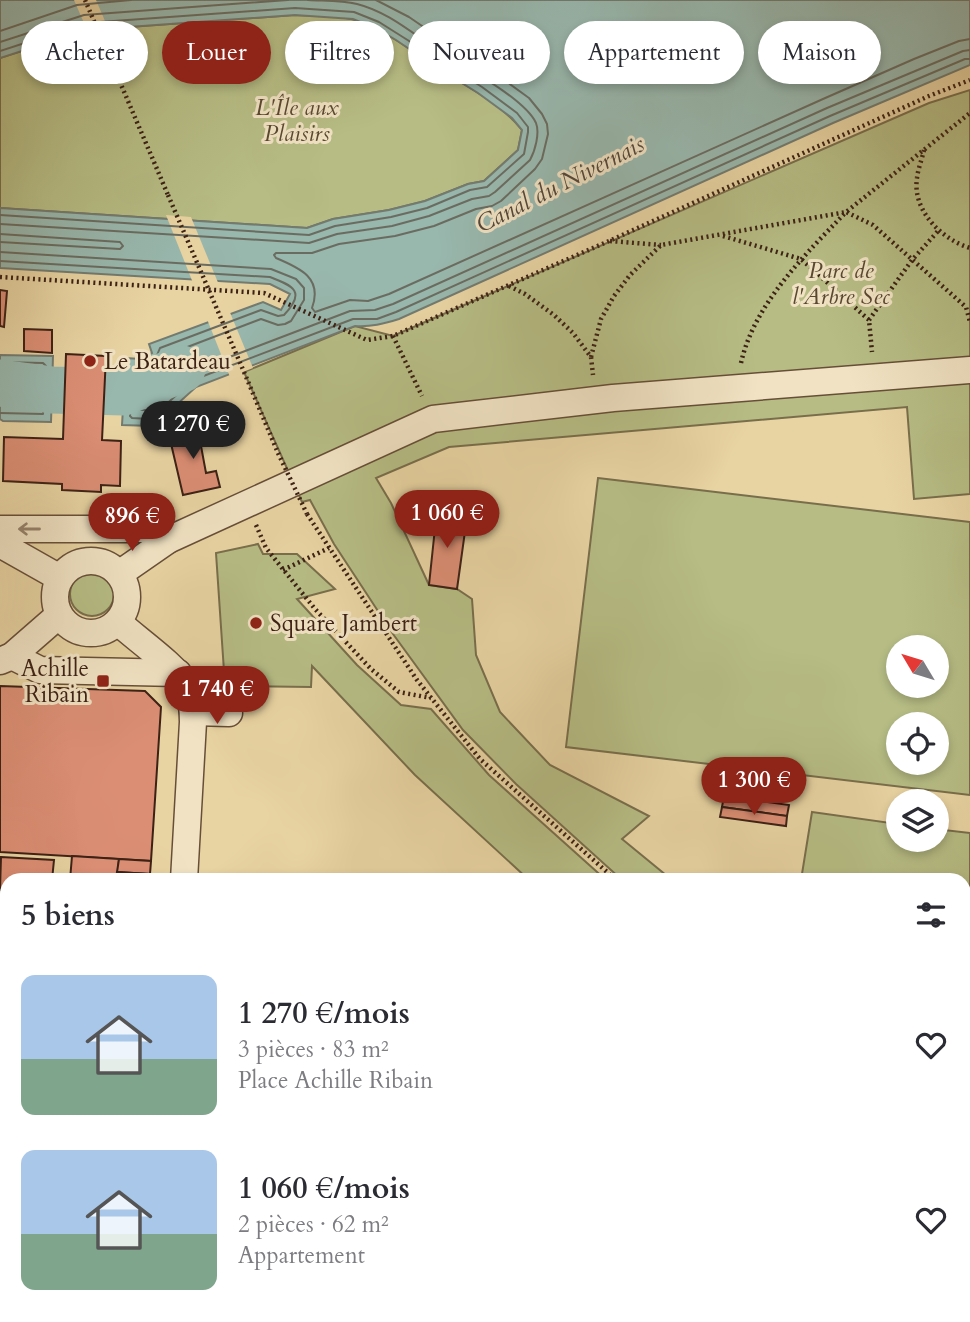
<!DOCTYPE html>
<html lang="fr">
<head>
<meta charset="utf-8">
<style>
  body { margin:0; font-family:Cardo,serif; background:#f7f7f7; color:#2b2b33; height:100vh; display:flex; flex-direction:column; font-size:26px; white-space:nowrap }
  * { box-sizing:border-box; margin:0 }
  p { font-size:23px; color:#7c7c81 }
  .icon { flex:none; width:38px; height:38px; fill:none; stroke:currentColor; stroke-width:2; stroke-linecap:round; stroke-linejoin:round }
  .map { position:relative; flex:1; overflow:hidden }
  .side { position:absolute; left:0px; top:873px; width:971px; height:450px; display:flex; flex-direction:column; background:#fff; border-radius:21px 21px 0 0; box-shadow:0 4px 10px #0003 }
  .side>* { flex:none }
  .banner { position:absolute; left:21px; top:21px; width:929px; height:63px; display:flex; gap:14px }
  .needle { width:46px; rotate:308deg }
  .controls { position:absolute; left:886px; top:635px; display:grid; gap:14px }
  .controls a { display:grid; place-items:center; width:63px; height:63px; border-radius:50%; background:#fff; box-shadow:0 4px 10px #0003; font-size:35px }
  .price { position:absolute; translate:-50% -60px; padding:0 16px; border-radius:24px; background:#8f2418; color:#fff; font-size:23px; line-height:46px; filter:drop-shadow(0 2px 4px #0008) }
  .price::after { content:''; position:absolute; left:50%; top:42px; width:21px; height:16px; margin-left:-10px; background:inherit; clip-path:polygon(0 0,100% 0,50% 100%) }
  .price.selected { background:#222; color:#fff }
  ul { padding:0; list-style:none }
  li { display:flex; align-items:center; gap:21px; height:175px; padding:0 21px }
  li span { display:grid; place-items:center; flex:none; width:196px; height:140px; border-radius:14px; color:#555 }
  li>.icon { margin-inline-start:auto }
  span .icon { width:84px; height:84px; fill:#fffc; stroke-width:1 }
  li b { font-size:30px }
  h2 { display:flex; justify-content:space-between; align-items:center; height:84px; padding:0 21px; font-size:30px }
  .chip { padding:0 24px; border-radius:32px; background:#fff; box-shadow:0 4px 10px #0003; font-size:24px; line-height:63px }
  .chip.selected { background:#8f2418; color:#fff }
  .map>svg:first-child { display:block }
</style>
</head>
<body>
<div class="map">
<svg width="970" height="1322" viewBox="0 0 970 1322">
  <rect width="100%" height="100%" fill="#e8d3a2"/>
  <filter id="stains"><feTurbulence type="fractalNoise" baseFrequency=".00286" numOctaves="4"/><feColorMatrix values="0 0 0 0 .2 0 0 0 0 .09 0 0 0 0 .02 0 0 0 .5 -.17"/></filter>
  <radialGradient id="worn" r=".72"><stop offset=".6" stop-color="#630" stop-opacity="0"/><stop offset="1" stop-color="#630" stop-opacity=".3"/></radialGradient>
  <g fill="#b6bc84" stroke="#796e4c" stroke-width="2" fill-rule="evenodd">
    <path d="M 295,15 C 314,16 336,15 355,20 C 383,28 406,47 430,63 C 461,84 498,100 522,130 L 518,150 L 484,181 L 468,184 L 425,201 L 389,210 L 333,219 L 307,228 L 0,208 L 0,58 L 87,30 Z"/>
    <polygon points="970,90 970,494 914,499 907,407 449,447 376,478 391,503 429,585 457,589 472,599 476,655 500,712 550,765 649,816 622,839 672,880 622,880 516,784 463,730 393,634 334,544 310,500 302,502 244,372 355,326 393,336 929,103"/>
    <path d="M 598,478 L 970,522 L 970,795 L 566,747 ZM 898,648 L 936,648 L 936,686 L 898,686 ZM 898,724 L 936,724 L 936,763 L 898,763 Z"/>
    <polygon points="258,544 263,554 297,554 335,589 297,599 357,665 401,705 431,709 489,775 606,880 529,880 415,775 312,666 311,687 225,686 216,553"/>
    <circle cx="92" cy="594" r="22"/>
    <polygon points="812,812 898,824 898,840 936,840 936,829 970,833 970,1020 964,1019 964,880 801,880"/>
    <polygon points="964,1036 970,1040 970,1171 964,1166"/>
  </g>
  <g fill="#98b7ad" stroke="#737b70" stroke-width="2">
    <path d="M 0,0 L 970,0 L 970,65 L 833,123 L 399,319 C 383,324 371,327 355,326 L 196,387 L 153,426 L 122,425 L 126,358 L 141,359 L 152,353 L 149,344 L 263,302 L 281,310 L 290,294 L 270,284 L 0,268 L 0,208 L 307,228 L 333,219 L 389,210 L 425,201 L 468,184 L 484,181 L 518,150 L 522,130 L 512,118 L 478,93 L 430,63 L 396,40 L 375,28 L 353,19 L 295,15 L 87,30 L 0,58 Z"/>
    <polygon points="0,355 53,356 51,422 3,421 0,419"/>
  </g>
  <g fill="#e8d3a2">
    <polygon points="74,0 96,0 108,28 87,30"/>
    <polygon points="166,215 191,217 219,285 193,283"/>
    <polygon points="229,310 253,368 230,377 207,319"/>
  </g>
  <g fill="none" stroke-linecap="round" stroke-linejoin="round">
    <g stroke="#6a6c61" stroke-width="2">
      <path d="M 376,0 L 409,17 L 444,41 L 492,71 L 529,98 L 542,114 L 547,124 L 548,134 L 542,159 L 535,169 L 501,201 L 492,206 L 476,209 L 434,226 L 395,236 L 339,244 L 312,253 L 276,253 L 274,255 L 276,258 C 300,268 323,278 312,308 L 315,312 L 350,300 L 368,301 L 389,294 L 823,99 L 914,59 L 959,41 L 970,39"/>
      <polyline points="0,31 77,5 131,0"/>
      <polyline points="0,42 84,15 288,0"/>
      <polyline points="0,51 86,23 295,8 354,12 379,22 482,87 517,113 528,127 528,132 524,154 487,187 470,190 427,208 391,217 335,226 309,235 0,215"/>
      <path d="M 0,224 L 309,243 L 337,234 L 392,226 L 429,216 L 472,199 L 489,196 L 495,192 L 530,160 C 535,151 540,133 536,123 C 525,99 465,67 441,52 C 414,35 389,12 357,4 C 341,0 324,1 308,0"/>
      <polyline points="0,234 120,242 123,246 120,249 0,242"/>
      <polyline points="0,252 271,269 296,279 304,288 304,300 291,321 285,324 278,325 261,319 169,354 161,366 142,375 139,407 141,410 147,410 190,372 350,311 375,310 393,304 827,108 963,51 970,50"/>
      <path d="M 0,261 L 270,277 C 294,286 306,292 284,315 L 278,316 L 261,310 L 160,348 C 154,364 151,364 133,366 L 130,416 L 132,418 L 150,419 L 193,380 L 353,319 L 377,319 L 396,312 L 830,116 L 965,59 L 970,59"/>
      <polyline points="0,362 43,363 46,366 43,414 0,413"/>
      <polyline points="0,370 34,372 37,375 34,405 0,404"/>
    </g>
    <polyline stroke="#98b7ad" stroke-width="47" points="0,383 52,390 124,392 182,369"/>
  </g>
  <g fill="#db8e74" stroke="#3c2115" stroke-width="2">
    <polygon points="0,290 7,291 4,327 0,326"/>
    <polygon points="24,329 52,330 52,353 24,351"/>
    <polygon points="66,354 106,356 102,440 121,441 120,486 101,485 101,492 62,490 62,484 3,481 4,437 63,439"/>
    <polygon points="206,427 210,444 201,446 206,473 216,471 220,487 183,495 169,435"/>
    <polygon points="437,514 467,517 457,589 429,585 435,528 430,528 431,517 436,518"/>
    <polygon points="0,686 145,691 161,707 151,861 0,852"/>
    <polygon points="724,796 789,805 787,816 722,807"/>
    <polygon points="722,807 787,816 786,826 720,817"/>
    <polygon points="72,856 119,859 117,880 70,880"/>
    <polygon points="1,857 54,860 52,880 7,880 7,891 0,890"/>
    <polygon points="119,859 151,861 150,874 117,872"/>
    <polygon points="117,872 150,874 150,880 117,880"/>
    <polygon points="0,948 7,949 7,1044 0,1044"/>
    <polygon points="0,1044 7,1044 7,1137 0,1136"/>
    <polygon points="7,1246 7,1270 0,1271 0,1247"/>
    <polygon points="690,1316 714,1316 713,1322 689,1322"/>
  </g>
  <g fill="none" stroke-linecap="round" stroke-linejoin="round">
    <defs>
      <g id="minor">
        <polyline points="0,529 152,529 168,540"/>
        <polyline points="0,544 60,578"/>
        <circle cx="91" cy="597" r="36"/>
        <polyline points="119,574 168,540 433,419 613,398 970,370"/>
        <path d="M 118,622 C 135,638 176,666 186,685 C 192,697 193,710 193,722 L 184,880"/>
        <polyline points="12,656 40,670 178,673"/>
        <polyline points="0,661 12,656 59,615"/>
        <polyline points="193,712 229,713"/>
        <polyline points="809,1322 810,1316"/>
      </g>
      <g id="major">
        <polyline points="0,1313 7,1314"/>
        <polyline points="70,1316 193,1322"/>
      </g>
    </defs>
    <use href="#minor" stroke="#674e38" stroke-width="29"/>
    <use href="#major" stroke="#3c2115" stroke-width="34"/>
    <g stroke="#3c2115" stroke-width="4.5" stroke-dasharray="2 3.5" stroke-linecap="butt">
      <polyline points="85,0 168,195"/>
      <path d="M 924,150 C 922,159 918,169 917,178 C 912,210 941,239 970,248"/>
      <polyline points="723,236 801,259 869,320 872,352"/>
      <polyline points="610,241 661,245"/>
      <polyline points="0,277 264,293 367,340 393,336 609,241 929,96 970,80"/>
      <polyline points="509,286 525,294 554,315 573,333 591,357 593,375"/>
      <polyline points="869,320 912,260 939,230"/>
      <polyline points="393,336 422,396"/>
      <polyline points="591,357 601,319 614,296 630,275 661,245 846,212 970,113"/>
      <path d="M 741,363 C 754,304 805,255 846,212 L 873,225 L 966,307 L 970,322"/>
      <polyline points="244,372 278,453"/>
      <polyline points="307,514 417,680 480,759 616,880"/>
      <polyline points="256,525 266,548 315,609 371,669 399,692 431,698"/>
      <polyline points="283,570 329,548"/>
      <polyline points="964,1179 970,1184"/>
      <polyline points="964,1236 970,1242"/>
    </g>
    <use href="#minor" stroke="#f0e2c3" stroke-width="26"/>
    <use href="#major" stroke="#e8d3a2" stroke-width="32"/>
    <g stroke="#3c2115" stroke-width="4.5" stroke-dasharray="2 3.5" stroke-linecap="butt">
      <polyline points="168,195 244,372"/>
      <polyline points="278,453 307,514"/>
    </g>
  </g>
  <defs><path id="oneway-shaft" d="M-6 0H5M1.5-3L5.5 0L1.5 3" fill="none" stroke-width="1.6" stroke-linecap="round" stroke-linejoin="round" transform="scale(1.75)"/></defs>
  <use stroke="#96826c" href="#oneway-shaft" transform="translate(29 529) rotate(-180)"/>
  <g fill="#8f2418" stroke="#f0e2c3" stroke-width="2.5">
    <circle cx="90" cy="361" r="7"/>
    <circle cx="256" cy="623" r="7"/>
    <rect x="96" y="674" width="14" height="14" rx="3.5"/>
  </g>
  <g text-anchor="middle" stroke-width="6" stroke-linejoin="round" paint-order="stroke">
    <g font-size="23" font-style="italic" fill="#5a4831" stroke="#f0e2c3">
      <text x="297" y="115">L'Île aux<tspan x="297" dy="26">Plaisirs</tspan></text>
      <text x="841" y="278">Parc de<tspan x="841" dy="26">l'Arbre Sec</tspan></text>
    </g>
    <g font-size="23" fill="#3c2115" stroke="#f0e2c3" text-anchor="start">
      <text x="104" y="369">Le Batardeau</text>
      <text x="270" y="631">Square Jambert</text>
      <text x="89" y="676" text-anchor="end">Achille<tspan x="89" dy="26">Ribain</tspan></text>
    </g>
    <g font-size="24" font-style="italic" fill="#53463b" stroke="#f0e2c3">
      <text transform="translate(560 184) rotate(-27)" y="8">Canal du Nivernais</text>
    </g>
  </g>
  <rect width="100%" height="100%" filter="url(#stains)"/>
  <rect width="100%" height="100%" fill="url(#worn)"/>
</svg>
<div class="controls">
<a><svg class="needle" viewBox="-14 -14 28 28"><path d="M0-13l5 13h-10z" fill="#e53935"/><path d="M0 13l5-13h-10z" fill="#7c7c81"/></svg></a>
<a><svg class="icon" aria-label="locate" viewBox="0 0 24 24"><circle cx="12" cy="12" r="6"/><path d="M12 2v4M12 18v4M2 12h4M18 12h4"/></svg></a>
<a><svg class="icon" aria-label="layers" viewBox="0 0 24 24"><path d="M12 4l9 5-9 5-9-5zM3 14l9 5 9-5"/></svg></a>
</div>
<b class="price selected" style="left:193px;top:461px">1 270 €</b>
<b class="price" style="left:447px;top:550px">1 060 €</b>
<b class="price" style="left:132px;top:553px">896 €</b>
<b class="price" style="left:217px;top:726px">1 740 €</b>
<b class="price" style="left:754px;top:817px">1 300 €</b>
<div class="banner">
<a class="chip">Acheter</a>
<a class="chip selected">Louer</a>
<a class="chip">Filtres</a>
<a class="chip">Nouveau</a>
<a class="chip">Appartement</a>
<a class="chip">Maison</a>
</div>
<section class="side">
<h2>5 biens<svg class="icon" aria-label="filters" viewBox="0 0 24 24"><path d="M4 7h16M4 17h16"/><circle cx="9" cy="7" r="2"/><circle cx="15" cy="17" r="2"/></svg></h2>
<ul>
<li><span style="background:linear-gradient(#a9c7e8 60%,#7fa58c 0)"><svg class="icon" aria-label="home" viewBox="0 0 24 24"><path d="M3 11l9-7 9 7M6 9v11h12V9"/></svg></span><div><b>1 270 €/mois</b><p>3 pièces · 83 m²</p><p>Place Achille Ribain</p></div><svg class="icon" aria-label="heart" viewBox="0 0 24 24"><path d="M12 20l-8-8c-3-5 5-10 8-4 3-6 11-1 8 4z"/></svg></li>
<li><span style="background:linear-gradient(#a9c7e8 60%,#7fa58c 0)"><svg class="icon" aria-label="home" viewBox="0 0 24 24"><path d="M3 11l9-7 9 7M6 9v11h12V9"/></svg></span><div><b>1 060 €/mois</b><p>2 pièces · 62 m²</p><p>Appartement</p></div><svg class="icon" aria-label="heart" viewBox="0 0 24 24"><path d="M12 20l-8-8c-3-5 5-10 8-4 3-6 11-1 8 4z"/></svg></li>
</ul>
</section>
</div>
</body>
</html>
